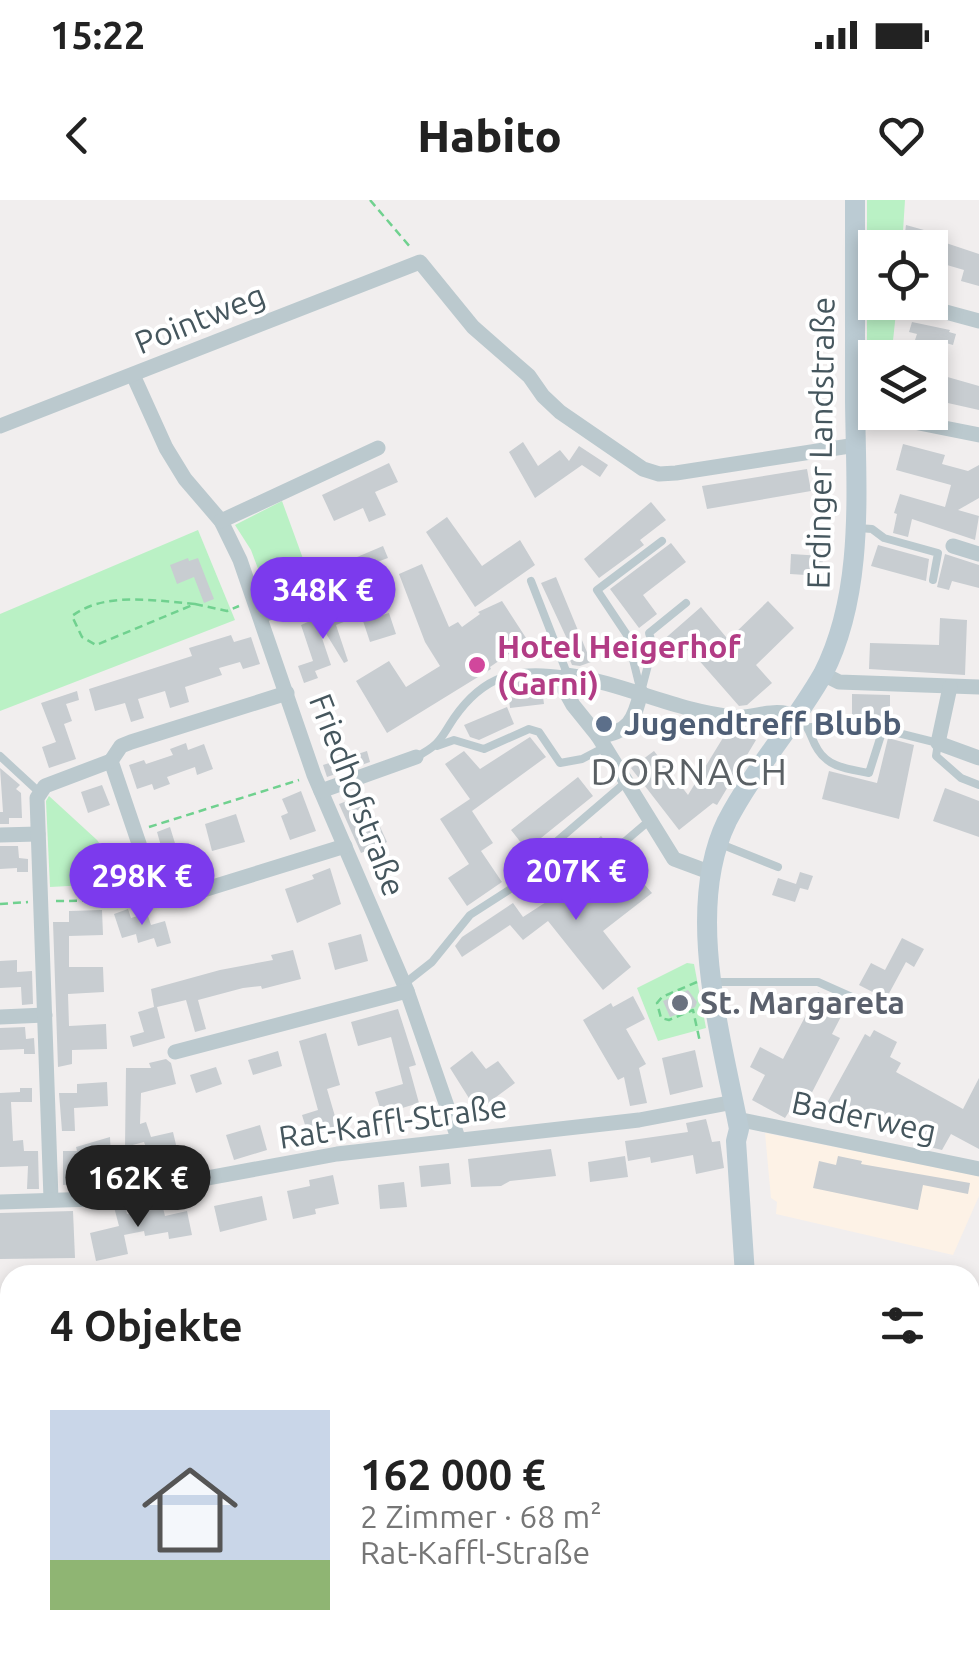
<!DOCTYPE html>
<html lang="de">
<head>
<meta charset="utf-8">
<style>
  body { margin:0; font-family:Ubuntu,sans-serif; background:#f6f6f6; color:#222; height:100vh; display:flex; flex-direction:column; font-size:38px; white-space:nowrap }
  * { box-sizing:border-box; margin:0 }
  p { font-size:32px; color:#767676 }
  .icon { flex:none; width:55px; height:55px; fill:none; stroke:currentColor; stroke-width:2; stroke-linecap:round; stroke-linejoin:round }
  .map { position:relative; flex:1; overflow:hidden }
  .panel { position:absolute; left:0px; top:1065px; width:980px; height:392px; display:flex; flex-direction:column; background:#fff; border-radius:30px 30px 0 0; box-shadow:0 5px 15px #0003 }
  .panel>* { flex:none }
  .buttons { position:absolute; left:858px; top:30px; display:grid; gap:20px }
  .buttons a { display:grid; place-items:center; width:90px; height:90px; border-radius:0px; background:#fff; box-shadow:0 5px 15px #0003; font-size:50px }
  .price { position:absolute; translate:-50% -85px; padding:0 22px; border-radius:35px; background:#7c3aed; color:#fff; font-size:32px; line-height:65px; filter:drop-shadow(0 2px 5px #0008) }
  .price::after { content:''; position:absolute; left:50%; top:60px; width:30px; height:22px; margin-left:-15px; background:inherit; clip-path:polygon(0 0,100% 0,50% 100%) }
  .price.current { background:#222; color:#fff }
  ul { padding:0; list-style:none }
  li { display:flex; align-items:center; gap:30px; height:250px; padding:0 50px }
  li+li { border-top:2px solid #e0e0e0 }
  li span { display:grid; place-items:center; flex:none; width:280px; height:200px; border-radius:0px; color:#555 }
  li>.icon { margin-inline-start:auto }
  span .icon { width:120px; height:120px; fill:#fffc; stroke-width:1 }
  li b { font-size:42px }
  h2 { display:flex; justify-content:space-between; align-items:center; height:120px; padding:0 50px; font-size:42px }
  .status { display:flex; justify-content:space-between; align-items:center; height:70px; padding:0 50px; background:#fff; direction:ltr }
  .status svg { height:28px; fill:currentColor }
  header { display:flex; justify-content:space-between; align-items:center; height:130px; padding:0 50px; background:#fff; font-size:45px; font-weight:800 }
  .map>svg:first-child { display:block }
</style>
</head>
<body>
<div class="status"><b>15:22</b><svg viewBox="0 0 49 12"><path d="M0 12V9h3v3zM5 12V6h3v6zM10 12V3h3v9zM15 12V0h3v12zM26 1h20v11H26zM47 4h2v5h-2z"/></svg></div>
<header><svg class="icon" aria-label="back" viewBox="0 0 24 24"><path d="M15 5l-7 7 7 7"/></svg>Habito<svg class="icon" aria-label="heart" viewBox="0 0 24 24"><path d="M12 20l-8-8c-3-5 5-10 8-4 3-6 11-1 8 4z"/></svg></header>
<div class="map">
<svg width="979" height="1457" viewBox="0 0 979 1457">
  <rect width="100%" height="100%" fill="#f1eeee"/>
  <g fill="#fdf2e6">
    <polygon points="765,933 979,976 979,996 953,1055 776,1014 777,1002 771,998"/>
    <polygon points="120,1448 744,1448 747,1457 89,1457"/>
  </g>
  <g fill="#baf1c5">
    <polygon points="867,0 905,0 902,47 875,48 875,102 897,103 892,150 867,148"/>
    <polygon points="282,301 313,386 270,401 251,350 235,325"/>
    <polygon points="198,330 235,420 0,511 0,414"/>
    <polygon points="49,596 97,640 110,658 106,684 50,687 46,601"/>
    <polygon points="687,763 694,764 706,828 658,841 637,788"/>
  </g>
  <g fill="#c8cdd1">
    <polygon points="906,25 924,30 922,35 979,54 979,86 961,81 964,70 940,63 935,79 930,78 930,48 903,48"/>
    <polygon points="912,122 950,130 949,132 956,134 953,145 946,143 937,174 979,186 979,210 930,199 930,154 912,149 917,134 909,132"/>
    <polygon points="523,242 538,266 560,250 569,261 579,246 608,265 600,277 582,265 535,298 509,252"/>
    <polygon points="903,244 945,255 942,264 968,271 979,265 979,298 958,310 979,316 975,340 912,319 908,337 893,333 897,314 894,313 900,294 945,307 951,285 896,270"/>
    <polygon points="389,263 398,282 375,292 386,315 369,322 363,308 334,321 322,295"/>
    <polygon points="807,269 811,291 707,309 702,286"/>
    <polygon points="651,302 666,320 640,340 644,345 599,378 584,359"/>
    <polygon points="447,317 482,366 520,340 535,365 475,407 426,332"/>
    <polygon points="671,343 686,362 643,395 657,414 639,428 610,389"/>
    <polygon points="878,345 929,359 926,381 871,366"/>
    <polygon points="383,346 388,358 321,382 317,374"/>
    <polygon points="791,354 823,356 822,376 790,374"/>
    <polygon points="945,354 979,365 979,388 952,381 949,390 937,387"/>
    <polygon points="188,358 189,361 198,358 214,399 204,403 194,377 177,384 170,365"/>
    <polygon points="422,364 449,427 458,422 462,427 480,414 478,412 502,401 528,441 490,467 491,469 387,533 356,481 389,461 406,487 440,466 425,442 399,374"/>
    <polygon points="556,377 591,462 580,466 572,465 563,443 568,441 541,383"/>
    <polygon points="768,401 794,428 756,465 772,483 747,505 739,506 689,449 677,460 661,442 701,407 726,437 731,437"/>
    <polygon points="344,406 349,420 336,425 348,461 344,463 322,427 319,429 331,465 315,471 318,478 304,483 298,466 313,461 301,425"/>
    <polygon points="389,413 396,434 370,442 363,421"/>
    <polygon points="940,418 967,420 965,475 869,469 870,443 939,445"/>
    <polygon points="231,435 234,442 251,437 260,464 243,469 240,462 219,468 222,475 185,487 189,502 170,508 165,491 138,499 144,518 131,522 125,503 95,511 89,489 192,456 189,448"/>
    <polygon points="527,480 527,484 541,482 544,504 510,508 507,484"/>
    <polygon points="77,491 79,500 66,504 72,521 64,524 76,559 49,568 42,547 56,542 41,503"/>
    <polygon points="852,494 890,495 890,520 852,519"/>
    <polygon points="507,507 514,524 479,540 470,537 464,525"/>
    <polygon points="729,528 756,540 717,605 713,603 679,630 631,568 654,551 688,595"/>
    <polygon points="530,537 546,557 472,611 493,643 481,651 502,682 467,706 448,678 469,664 440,619 470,599 445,564 464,551 480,569"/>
    <polygon points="888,538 914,545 899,619 822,599 829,571 877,583"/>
    <polygon points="186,543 188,550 204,544 213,569 197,575 195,567 167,577 170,584 154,590 152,584 137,589 129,565 144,560 146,564 173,555 170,549"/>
    <polygon points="367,551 370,562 327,577 323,565"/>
    <polygon points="0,568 20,585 16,589 21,593 22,618 9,618 9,624 0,624 0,612 3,612"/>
    <polygon points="578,577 593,596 536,642 559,675 542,688 517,656 526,649 511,630"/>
    <polygon points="102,585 110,605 88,613 81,592"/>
    <polygon points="945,588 979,601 979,637 933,621"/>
    <polygon points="301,591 316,631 290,640 281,616 288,613 282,599"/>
    <polygon points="365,594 387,642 361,653 339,604"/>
    <polygon points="236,614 245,642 212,651 205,624"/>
    <polygon points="170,627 182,666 164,671 157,647 161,646 157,632"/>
    <polygon points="601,636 609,645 577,673 569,662"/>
    <polygon points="0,646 18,646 19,658 28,659 28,672 17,672 17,668 0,669"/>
    <polygon points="619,656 652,693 603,731 631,767 603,790 548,721 523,740 510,725 462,757 455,746 462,737 513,703 523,717 560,693 575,712 610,685 600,673"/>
    <polygon points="330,668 341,704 297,723 285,689 314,679 312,675"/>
    <polygon points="800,672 813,676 808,690 800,688 795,702 772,695 778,678 796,684"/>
    <polygon points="128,709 131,718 147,713 151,725 165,721 171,743 157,747 154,738 138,743 136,734 122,738 114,714"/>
    <polygon points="102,710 103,735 69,736 69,767 103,767 104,792 68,794 69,826 106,824 107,849 72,850 72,864 58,867 53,722 69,722 69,711"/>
    <polygon points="361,734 368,761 335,770 328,743"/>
    <polygon points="902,738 924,749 914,767 906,762 886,799 859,785 871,763 885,770"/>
    <polygon points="293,750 301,779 262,789 261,786 243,788 198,800 206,829 195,832 186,800 157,807 165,838 133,847 130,836 144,832 138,812 154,807 151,789 220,770 273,760 271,755"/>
    <polygon points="17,760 17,772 32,771 33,804 22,805 21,787 0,788 0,761"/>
    <polygon points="688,790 697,802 695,807 670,817 663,801"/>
    <polygon points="818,792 846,807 832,834 840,838 806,904 797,899 785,918 752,900 765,875 750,867 760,847 783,859"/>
    <polygon points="633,796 645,819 626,829 646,864 639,868 647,903 630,906 624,877 618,880 583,820 611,803 613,807"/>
    <polygon points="398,809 416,865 409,867 419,903 382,914 375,892 403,884 391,837 358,846 351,822"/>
    <polygon points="25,827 26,839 34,838 35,854 24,854 24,849 0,850 0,828"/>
    <polygon points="874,830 897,842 890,857 901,863 896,872 963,909 979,878 979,949 951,934 942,950 930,947 872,915 867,925 827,903 865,834 870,837"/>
    <polygon points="326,833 340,885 327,889 339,930 309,938 302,915 318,910 299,841"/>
    <polygon points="695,850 703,887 670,895 662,858"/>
    <polygon points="278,851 282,866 253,875 248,860"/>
    <polygon points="472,851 486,869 498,861 515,883 477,911 450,868"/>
    <polygon points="166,859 171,863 176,884 141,893 140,924 146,922 151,937 173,932 177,949 182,948 187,969 158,976 151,949 147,950 144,942 125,947 126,868 151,868 149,863"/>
    <polygon points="216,867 222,884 196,893 190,875"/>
    <polygon points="107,882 108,906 74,908 75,931 62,931 59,893 77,893 77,884"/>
    <polygon points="20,888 32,888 32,902 11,902 13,941 23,940 24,951 38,951 39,989 27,989 28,966 0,967 0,893 20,892"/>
    <polygon points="706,919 712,942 720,941 724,968 696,974 693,955 651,963 650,957 628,961 625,941 688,932 686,923"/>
    <polygon points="260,925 267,950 234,960 226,935"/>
    <polygon points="110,937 111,957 75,968 75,984 63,985 63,951 77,951 76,947"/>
    <polygon points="551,949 556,976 510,981 501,986 471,987 468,959"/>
    <polygon points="625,956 628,977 590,982 588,962"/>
    <polygon points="838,956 862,961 861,964 970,983 968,994 923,985 918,1010 813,988 819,961 836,965"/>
    <polygon points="449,963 451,984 421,987 419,966"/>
    <polygon points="333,975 339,1004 315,1009 316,1014 293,1019 287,991 310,986 309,980"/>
    <polygon points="404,982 407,1007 380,1009 378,985"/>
    <polygon points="262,996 267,1020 220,1032 214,1006"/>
    <polygon points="125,1005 127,1014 163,1008 165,1016 187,1011 192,1035 169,1039 168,1032 145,1036 144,1031 124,1035 128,1054 96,1061 90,1033 119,1026 114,1007"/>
    <polygon points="73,1011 75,1058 0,1059 0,1013"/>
  </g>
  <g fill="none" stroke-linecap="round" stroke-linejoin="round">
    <g stroke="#70d18f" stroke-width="2.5" stroke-dasharray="8 5" stroke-linecap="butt">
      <polyline points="370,0 411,48"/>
      <polyline points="872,118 898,111"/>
      <path d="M 195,404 C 156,401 105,391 72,416 L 82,437 L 96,445 L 195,404 L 227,411 L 239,406"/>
      <polyline points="149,627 299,580"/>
      <path d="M 56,701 C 86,701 115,701 139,683"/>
      <polyline points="0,704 28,702"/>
      <polyline points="697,782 662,797 657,803 661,818 669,820 693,810 700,842"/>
      <polyline points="762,1075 773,1074"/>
      <polyline points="970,1415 979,1418"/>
      <polyline points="891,1448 897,1456"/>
    </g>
    <g stroke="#bbc9ce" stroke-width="8">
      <polyline points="858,328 872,329 884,338 938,353 933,380"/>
      <polyline points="531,381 568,476"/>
      <path d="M 333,390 L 367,379 C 376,379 380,391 380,400 L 368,406 L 361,405 L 352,384"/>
      <polyline points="642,488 653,446 649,433 686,403"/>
      <polyline points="641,492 627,435 597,390 662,341"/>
      <path d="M 796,517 C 813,530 808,534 818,550 C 829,568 850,569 869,573 L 883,529"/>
      <polyline points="810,527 870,526 938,543 936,556 961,578 979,585"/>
      <polyline points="437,546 454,540 484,549 529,529 539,532 560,563 582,559 605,547"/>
      <polyline points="0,556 39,592"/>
      <path d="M 416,557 C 441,544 440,539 454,518 C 484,475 516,467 566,475"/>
      <polyline points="626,582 549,648 575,684 650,620"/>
      <polyline points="723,645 778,667"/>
      <polyline points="713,782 818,782 863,802"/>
      <polyline points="404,784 432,762 470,715 512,688 540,698 570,676"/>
      <polyline points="552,1448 555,1457"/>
      <polyline points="673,1448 676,1457"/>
    </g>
    <g stroke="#bbc9ce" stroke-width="15">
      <polyline points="930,89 942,111"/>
      <polyline points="910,102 919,112 942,111 979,121"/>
      <polyline points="133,175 166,248 185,279 221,321 240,360 314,575 407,791 458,938"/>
      <polyline points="855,183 875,186"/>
      <polyline points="894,212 904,220 979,235"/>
      <polyline points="0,226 420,62 473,127 529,176 543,196 560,212 643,269 659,274 676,273 856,245"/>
      <polyline points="221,321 378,248"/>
      <polyline points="953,346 979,354"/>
      <polyline points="260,416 333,390"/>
      <polyline points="823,474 839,482 979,487"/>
      <polyline points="950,487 938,543 979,558"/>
      <polyline points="287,493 131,542 121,546 111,561 153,685 161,696 174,699 345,646"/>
      <path d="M 598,536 C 629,533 634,520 641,492"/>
      <polyline points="321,591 416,557"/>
      <polyline points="0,635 38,634"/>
      <path d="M 709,672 L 674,659 L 598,536 L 573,505 L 563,487 L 566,475 C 624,483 675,511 734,517 C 755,519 775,506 796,517"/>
      <polyline points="0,817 45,815"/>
      <polyline points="175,852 407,791"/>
      <polyline points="737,919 979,969"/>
      <polyline points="51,999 37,598 45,586 111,561"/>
      <polyline points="0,1002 94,999 337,954 639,920 734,902"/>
      <polyline points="234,1448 237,1457"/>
      <polyline points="475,1448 477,1457"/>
      <polyline points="61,1457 94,1448"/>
    </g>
    <g stroke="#bbcbd3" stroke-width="20">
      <path d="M 745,1075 L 736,941 L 739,929 C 721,836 684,709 727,621 C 754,569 794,525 823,474 C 865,392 856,290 855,201 C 855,134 855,67 855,0"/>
      <polyline points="768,1448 771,1457"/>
      <polyline points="784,1448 787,1457"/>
    </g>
  </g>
  <circle fill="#d1479c" stroke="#fff" stroke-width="4" cx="477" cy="465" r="10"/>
  <circle fill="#5c6f8a" stroke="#fff" stroke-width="4" cx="604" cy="524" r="10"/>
  <circle fill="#6b7280" stroke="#fff" stroke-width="4" cx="680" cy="803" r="10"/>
  <g text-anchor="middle" stroke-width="8" stroke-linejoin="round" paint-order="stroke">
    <g font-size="32" fill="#45565d" stroke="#fff">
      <text transform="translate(200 119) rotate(-22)" y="11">Pointweg</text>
      <text transform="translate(821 243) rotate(-89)" y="11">Erdinger Landstraße</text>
      <text transform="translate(357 595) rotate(69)" y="11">Friedhofstraße</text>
      <text transform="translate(864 917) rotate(12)" y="11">Baderweg</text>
      <text transform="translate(393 922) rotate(-8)" y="11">Rat-Kaffl-Straße</text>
    </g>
    <g font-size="32" font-weight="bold" fill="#b23c85" stroke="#fff" text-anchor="start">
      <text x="497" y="458">Hotel Heigerhof<tspan x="497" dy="37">(Garni)</tspan></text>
    </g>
    <g font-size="32" font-weight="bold" fill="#4e5e75" stroke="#fff" text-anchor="start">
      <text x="624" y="535">Jugendtreff Blubb</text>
    </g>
    <g font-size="32" font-weight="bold" fill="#5b616d" stroke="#fff" text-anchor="start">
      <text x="700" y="814">St. Margareta</text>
    </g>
    <g font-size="38" letter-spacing="2.5" fill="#5a6064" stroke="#fff">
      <text x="690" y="585">DORNACH</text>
    </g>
  </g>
</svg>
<div class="buttons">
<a><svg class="icon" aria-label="locate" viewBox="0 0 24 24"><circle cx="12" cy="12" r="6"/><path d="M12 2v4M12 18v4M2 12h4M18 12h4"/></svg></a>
<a><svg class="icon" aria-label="layers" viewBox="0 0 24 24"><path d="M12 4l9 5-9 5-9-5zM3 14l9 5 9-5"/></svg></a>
</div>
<b class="price" style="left:323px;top:442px">348K €</b>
<b class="price" style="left:576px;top:723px">207K €</b>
<b class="price" style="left:142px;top:728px">298K €</b>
<b class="price current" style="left:138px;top:1030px">162K €</b>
<section class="panel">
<h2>4 Objekte<svg class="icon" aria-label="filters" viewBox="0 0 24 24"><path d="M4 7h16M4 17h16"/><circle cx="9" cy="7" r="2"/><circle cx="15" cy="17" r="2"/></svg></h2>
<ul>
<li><span style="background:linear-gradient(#c9d6e8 75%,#8fb573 0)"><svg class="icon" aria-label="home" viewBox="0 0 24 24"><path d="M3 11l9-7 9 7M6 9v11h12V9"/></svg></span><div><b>162 000 €</b><p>2 Zimmer · 68 m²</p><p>Rat-Kaffl-Straße</p></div></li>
</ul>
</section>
</div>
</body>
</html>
